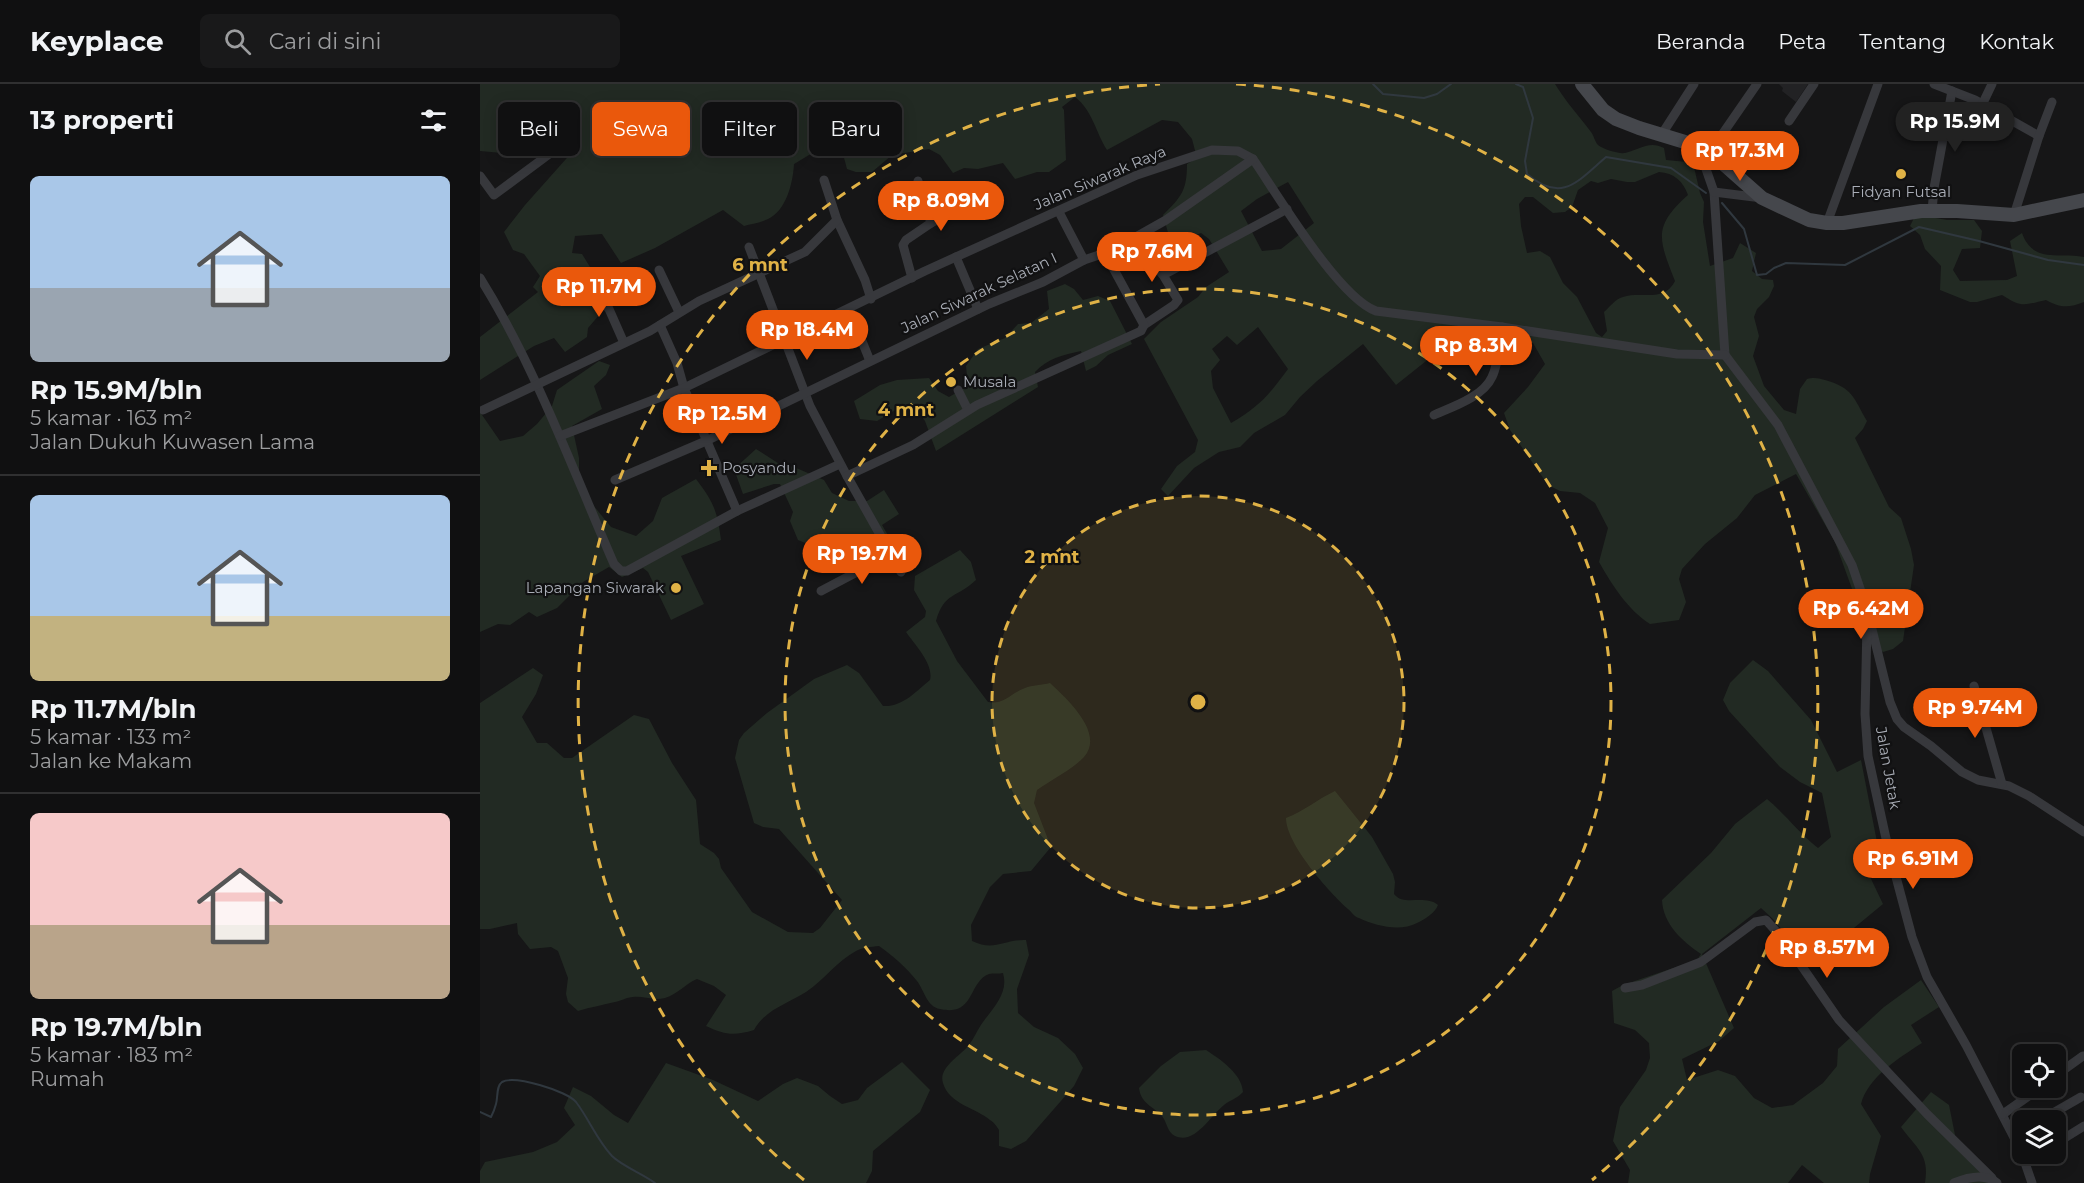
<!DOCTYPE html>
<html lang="id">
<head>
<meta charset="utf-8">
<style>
  body { margin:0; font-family:Montserrat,sans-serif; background:#19191a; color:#f1f3f6; height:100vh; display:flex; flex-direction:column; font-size:22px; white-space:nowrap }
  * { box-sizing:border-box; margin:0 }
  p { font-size:20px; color:#9c9d9f }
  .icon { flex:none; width:33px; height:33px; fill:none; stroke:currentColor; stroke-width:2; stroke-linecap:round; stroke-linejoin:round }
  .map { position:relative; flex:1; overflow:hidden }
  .panel { display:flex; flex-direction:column; background:#101011; width:480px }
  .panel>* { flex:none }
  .banner { position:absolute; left:18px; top:18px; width:570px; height:54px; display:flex; gap:12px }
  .buttons { position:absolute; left:1532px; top:960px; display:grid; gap:12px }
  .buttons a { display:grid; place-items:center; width:54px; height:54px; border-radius:9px; background:#101011; box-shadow:0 3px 15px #0003,0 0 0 2px #303031; font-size:30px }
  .price { position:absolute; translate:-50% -51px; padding:0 14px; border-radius:21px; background:#ea580c; color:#fff; font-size:20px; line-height:39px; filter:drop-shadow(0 2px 3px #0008) }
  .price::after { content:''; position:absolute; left:50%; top:36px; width:18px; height:14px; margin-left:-9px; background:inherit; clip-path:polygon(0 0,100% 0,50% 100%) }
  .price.on { background:#222; color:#fff }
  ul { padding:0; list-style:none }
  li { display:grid; align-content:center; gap:12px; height:318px; padding:0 30px }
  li+li { border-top:2px solid #303031 }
  li span { display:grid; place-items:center; height:186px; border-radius:9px; color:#555 }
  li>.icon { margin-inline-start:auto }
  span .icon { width:108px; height:108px; fill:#fffc; stroke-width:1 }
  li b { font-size:26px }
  h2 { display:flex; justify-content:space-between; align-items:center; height:72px; padding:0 30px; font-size:26px }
  .pill { padding:0 21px; border-radius:9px; background:#101011; box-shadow:0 3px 15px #0003,0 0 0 2px #303031; font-size:21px; line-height:54px }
  .pill.on { background:#ea580c; color:#fff }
  header { display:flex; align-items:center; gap:36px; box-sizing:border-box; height:84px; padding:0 30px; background:#101011; border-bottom:2px solid #303031 }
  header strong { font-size:28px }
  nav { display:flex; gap:33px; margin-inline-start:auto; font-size:21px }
  .search { width:420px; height:54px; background:#19191a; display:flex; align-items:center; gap:15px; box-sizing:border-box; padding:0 21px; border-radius:9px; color:#9c9d9f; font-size:22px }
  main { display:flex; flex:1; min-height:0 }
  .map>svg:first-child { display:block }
</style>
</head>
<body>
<header>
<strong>Keyplace</strong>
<div class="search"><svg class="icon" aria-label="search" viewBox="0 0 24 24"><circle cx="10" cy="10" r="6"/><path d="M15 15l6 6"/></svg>Cari di sini</div>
<nav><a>Beranda</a><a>Peta</a><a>Tentang</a><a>Kontak</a></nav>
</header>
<main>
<section class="panel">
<h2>13 properti<svg class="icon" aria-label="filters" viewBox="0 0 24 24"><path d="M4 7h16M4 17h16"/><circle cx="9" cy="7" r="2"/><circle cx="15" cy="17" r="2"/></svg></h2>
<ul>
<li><span style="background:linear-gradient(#a9c7e8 60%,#9aa5b1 0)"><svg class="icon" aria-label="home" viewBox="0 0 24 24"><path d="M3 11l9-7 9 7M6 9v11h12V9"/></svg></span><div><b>Rp 15.9M/bln</b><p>5 kamar · 163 m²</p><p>Jalan Dukuh Kuwasen Lama</p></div></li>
<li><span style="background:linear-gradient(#a9c7e8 65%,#c2b280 0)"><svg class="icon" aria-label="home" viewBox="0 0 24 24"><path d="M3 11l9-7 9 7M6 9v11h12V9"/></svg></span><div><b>Rp 11.7M/bln</b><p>5 kamar · 133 m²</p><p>Jalan ke Makam</p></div></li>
<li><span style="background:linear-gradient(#f6c9c9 60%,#b9a48a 0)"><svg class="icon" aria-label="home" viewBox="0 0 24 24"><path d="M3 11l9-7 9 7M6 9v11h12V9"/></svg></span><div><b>Rp 19.7M/bln</b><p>5 kamar · 183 m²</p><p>Rumah</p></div></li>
</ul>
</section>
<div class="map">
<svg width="1604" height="1099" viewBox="0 0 1604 1099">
  <rect width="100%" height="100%" fill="#161617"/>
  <polygon fill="#222224" points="1299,0 1328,0 1316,18 1302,7 1303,4"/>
  <g fill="#222a23" fill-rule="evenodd">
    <path d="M 0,0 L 1075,0 C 1086,18 1099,32 1111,48 C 1114,52 1115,58 1118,61 C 1123,65 1138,70 1145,69 C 1159,66 1169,56 1184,64 L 1186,76 L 1207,78 L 1214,83 L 1220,109 L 1224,118 L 1223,138 L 1230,182 L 1253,174 L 1260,159 L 1276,169 L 1272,187 L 1282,195 L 1293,196 L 1294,202 L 1289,213 L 1277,225 L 1274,233 L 1279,252 L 1273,272 L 1284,302 L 1304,326 L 1316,330 L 1320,305 L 1327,295 C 1334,293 1338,294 1345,296 C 1373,304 1373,313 1387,337 L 1383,345 L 1375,354 L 1409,423 L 1421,434 L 1431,465 L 1434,481 L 1423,557 L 1413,565 L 1403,568 L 1392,560 L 1382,557 L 1381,524 L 1375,513 L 1355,458 L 1316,390 L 1275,411 L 1257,434 L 1225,460 L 1202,485 L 1199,495 L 1206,518 L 1199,536 L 1170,540 C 1148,526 1132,501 1119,478 L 1128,444 L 1115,419 L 1100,409 L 1080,407 L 1068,401 L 1030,346 L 1024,329 L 1048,303 L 1065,280 L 1053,259 L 989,246 L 970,258 L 916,301 L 883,260 L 837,297 L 820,313 L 805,331 L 774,349 L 760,363 L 739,368 L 714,384 L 688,412 L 681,405 L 697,382 L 715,368 L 718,356 L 664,255 L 681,238 L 718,213 L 726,203 L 749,188 L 729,155 L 721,149 L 698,159 L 689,152 L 683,131 C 701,113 707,107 707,80 L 717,74 L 712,55 L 698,38 L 682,36 L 627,66 C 615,47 613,27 595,13 L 582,23 L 584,26 L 586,76 L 569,88 L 557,88 L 535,95 L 523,79 L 498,85 L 484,84 L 473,89 L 460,71 L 449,65 L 412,71 L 392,88 L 376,88 L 367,85 L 363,70 L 356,60 L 329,71 L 314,80 C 313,99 306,127 288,135 C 280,139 271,140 264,142 L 243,126 L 175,164 L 141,179 L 122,150 L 95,152 L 92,169 L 102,170 L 115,191 L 111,213 L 120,230 L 108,244 L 107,253 L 85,268 L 74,254 L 54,262 L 0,296 L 0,253 L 58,208 L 53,203 L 60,192 L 44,170 L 33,166 L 24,148 L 45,121 L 94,66 L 76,57 L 33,70 L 0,67 ZM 1179,88 C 1194,89 1203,97 1208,111 C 1172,143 1179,156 1195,197 C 1184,219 1161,207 1143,213 C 1135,215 1130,223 1124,228 L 1127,247 L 1122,253 L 1116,249 L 1097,213 L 1083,199 L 1070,173 L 1060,167 L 1047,169 L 1041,142 L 1039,120 L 1045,113 L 1053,113 L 1073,129 L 1085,128 L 1092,123 L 1098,106 L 1111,97 L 1118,99 L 1131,95 L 1147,98 L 1155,98 ZM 808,98 L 834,139 L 801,165 L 782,167 L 761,127 L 777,115 ZM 778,243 L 808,285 C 789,311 779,323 751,339 L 733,304 L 731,287 L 740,276 L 732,265 L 747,252 L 757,261 Z"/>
    <path d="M 1450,133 L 1467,136 L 1494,136 L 1502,147 L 1500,164 L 1482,165 L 1473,186 L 1480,197 L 1527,196 L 1537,192 L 1530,157 L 1542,149 C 1553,180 1580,168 1604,173 L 1604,218 C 1589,224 1580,224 1566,216 C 1544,221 1542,224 1522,211 L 1497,218 L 1490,218 L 1460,206 L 1461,182 L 1445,165 L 1440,151 L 1430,142 L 1434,134 Z"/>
    <path d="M 585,200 L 594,205 L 603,216 L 618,212 L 630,217 L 652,260 L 628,271 L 616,282 L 606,287 L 601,267 C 583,271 568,274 555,288 L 558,303 L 456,367 L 445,337 L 434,322 L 422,322 L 397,337 L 380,335 L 374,317 L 400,301 L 417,296 L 449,294 L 458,307 L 469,313 L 488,302 L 486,282 L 498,265 L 525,254 L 538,240 L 551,239 L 569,225 L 567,207 Z"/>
    <path d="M 119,277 L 130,281 L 126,291 L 114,302 L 122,325 L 92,342 L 99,374 L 99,388 L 113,421 L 131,443 L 156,452 L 173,437 L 182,414 L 216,395 C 234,419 237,426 241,456 L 201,472 L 224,520 L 191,536 L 168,488 L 163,484 L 142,493 L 129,483 L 103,498 L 77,524 L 57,533 L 49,528 L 30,541 L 18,540 L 0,548 L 0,328 L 20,357 L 43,352 L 57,340 L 72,322 L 77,306 Z"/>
    <polygon points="276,365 301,381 314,383 344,396 352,409 369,417 387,417 404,406 419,430 402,441 413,460 375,478 365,471 349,451 330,461 318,456 310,437 313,428 300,400 294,400 263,410 254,385"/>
    <path d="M 480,466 L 491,478 L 496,496 C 477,514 464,508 456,537 L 477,577 L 508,618 C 524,621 531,609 545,604 C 552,601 562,601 570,599 C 587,615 625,649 604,673 C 593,685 571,696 557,706 L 554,719 L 571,763 L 551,787 L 523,790 L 510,803 L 491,841 L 492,857 C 515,868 524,855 546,856 L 549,871 L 537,905 L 538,929 L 554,943 L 578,954 L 595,970 L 603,984 L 594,1002 L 546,1057 L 531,1065 L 519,1062 L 519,1046 C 517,1043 514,1038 510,1036 C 496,1024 469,1020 463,999 C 458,984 480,972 488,962 C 494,955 497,946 503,938 C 513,924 529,909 523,889 C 519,890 513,889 509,890 C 488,898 495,933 460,925 C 447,923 444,906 437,897 C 426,883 413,872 399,862 C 391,863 383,863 376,867 C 357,877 344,896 326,908 C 307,920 286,925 274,946 C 254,952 245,951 226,942 L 246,911 L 234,902 L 217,895 C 205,900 198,910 185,914 C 173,917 164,912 153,913 C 147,913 141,917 135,918 C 123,921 111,923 98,927 L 88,918 L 86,910 L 88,894 L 78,867 L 71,863 L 50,865 L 38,850 L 37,839 L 10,845 L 0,845 L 0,619 L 53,584 L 63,591 L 56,610 L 42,633 L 57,659 L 67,659 L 84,674 L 92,674 L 154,631 L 169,635 L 192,679 L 216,716 L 220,760 L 234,769 L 239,775 L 241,784 L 272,828 L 308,848 L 333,849 L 340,844 L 362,816 L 299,745 L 283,743 L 274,739 L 255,674 L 259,656 L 264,649 L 287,629 L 334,595 L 367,581 L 379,589 L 403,622 C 423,623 435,608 450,596 C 454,580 435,561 426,548 L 445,533 L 446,527 L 434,506 L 435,492 Z"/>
    <path d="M 1273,576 L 1288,587 L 1331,636 L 1357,688 L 1381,676 L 1397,758 L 1382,776 L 1403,820 L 1340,872 L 1331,881 L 1293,835 L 1281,824 L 1222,870 L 1254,944 L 1239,957 L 1202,975 L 1207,996 L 1238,986 L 1255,992 L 1274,1014 L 1292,1024 L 1313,1021 L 1343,999 L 1357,982 L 1358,965 L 1404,923 L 1441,896 L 1459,923 L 1431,941 L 1442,959 C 1419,974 1388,993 1381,1020 L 1401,1052 L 1390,1090 L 1389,1099 L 1344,1099 L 1322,1081 L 1308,1099 L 1148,1099 L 1150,1086 L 1133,1057 L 1140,1023 L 1166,986 L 1170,974 L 1169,959 L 1155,946 L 1134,939 L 1132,907 L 1143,901 L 1217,876 L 1221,870 C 1202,857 1183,840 1182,816 L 1231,769 L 1255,740 L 1287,715 C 1305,730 1319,749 1338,764 L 1351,753 L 1342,709 L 1320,698 L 1300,683 L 1249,627 L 1243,616 L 1250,599 Z"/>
    <path d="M 855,707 L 892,753 L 913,790 L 915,798 L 914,810 C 924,823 944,810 958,821 C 955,829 945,835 937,839 C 920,848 896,842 879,834 C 874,833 872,828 868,825 C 849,808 806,760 806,734 C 824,727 838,715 855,707 Z"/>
    <path d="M 726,966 C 740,975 762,990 763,1008 C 757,1015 750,1016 744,1021 C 730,1032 715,1061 695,1052 C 687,1048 687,1038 682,1032 C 673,1022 661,1020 659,1004 L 681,982 L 700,968 Z"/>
    <polygon points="422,978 450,1006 440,1028 393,1067 392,1087 386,1099 0,1099 0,1087 5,1078 53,1068 77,1058 95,1041 84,1024 93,1003 111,1012 134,1031 148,1039 186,979 233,996 278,1017 303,1000 317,994 338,1002 350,1012 362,1020 378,1016 387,1004"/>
    <path d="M 1451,1008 L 1469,1021 L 1475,1051 L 1473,1059 L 1514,1099 L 1445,1099 C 1450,1070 1436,1064 1421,1043 Z"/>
  </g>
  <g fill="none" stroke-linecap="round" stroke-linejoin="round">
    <g stroke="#30383f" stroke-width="2">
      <polyline points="893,0 903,10 944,14 957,10 971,0"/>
      <path d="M 1036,0 L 1043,3 L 1053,34 L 1045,77 L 1047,90 C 1082,120 1098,97 1126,73 L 1191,84 L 1226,109"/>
      <polyline points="1242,119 1264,145 1277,191 1286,190 1294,184 1306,179 1365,181 1439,143 1499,157 1568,176 1604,181"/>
      <path d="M 0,1028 L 11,1033 C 13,1029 15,1024 16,1020 C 18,1014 16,1002 22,998 C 35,991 87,1007 96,1018 C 109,1035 117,1056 132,1072 C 142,1082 163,1090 175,1099"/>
    </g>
    <g stroke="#37383c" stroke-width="9">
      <polyline points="1454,0 1495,16 1559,52"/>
      <polyline points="1502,21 1512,0"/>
      <polyline points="1309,37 1334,0"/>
      <polyline points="1182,50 1214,0"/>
      <polyline points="1218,62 1234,108 1245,271"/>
      <polyline points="1230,68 1277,0"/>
      <polyline points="0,92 14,111 72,68"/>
      <polyline points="344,96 357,136 385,196 391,215"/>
      <polyline points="1234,108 1282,114"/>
      <polyline points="1452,127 1454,104 1472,7"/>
      <polyline points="579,128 604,176"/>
      <polyline points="1534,131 1559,52 1572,18"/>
      <polyline points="451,139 470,129 486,118"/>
      <polyline points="1347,139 1398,0"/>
      <polyline points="652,155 683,191 698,216 694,221 664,241"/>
      <polyline points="269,163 330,322 367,392 421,488"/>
      <polyline points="476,173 498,225"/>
      <polyline points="179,186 199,228"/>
      <polyline points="683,191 807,125"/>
      <path d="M 0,194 C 56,284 92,384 134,480 L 141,487 L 147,487 L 257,427 L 360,380"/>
      <polyline points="432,194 423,161 426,156 451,139 438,97"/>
      <polyline points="109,201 129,225 144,259"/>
      <polyline points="369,225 390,277"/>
      <polyline points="180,241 197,279 204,304 257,427"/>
      <polyline points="1245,271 1298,341 1372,481 1387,525 1410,618 1417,635 1424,643 1451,662 1482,688 1498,696 1529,702 1549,712 1604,748"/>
      <polyline points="478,306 488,326"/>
      <polyline points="3,326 170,247 219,217 325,168 357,136"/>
      <path d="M 954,331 C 972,323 1003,313 1012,293 C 1019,279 1019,259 1022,243"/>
      <path d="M 80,352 L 204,304 L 445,187 L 657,91 L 732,66 L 758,67 L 773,75 C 797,110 858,213 896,227 L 1022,243 L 1197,270 L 1245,271"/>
      <polyline points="367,392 433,361 497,321 661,247 664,241 625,169"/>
      <polyline points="135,396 226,357 509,220 563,198 604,176 625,169 647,158 686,136 773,75"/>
      <polyline points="341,507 411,470"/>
      <polyline points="1387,540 1385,630 1388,672 1407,759 1432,853 1447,893 1486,961 1542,1069"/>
      <polyline points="1494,602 1522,700"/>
      <polyline points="1145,904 1162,901 1221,878 1275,838 1286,836 1303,855 1359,936 1447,1030 1512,1094"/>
      <polyline points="1575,992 1603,972"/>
      <polyline points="1523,1030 1560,1004"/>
      <polyline points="1561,1036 1601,1013"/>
      <polyline points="1575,1060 1604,1042"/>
      <polyline points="1542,1070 1552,1099"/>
      <polyline points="1546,1077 1558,1070"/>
      <path d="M 1474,1099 C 1488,1093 1505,1089 1517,1099"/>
    </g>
    <polyline stroke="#45474c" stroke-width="14" points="1102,0 1123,26 1136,35 1159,44 1218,62 1230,68 1282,114 1329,136 1347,139 1363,139 1441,127 1477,127 1534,131 1604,116"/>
  </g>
  <circle cx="718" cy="618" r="206" fill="#e0b246" fill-opacity=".12"/>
  <g fill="none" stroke="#e0b246" stroke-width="3" stroke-dasharray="10 8">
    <circle cx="718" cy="618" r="206"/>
    <circle cx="718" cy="618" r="413"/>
    <path d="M324 1096A619 619 0 0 1 680 0M756 0A619 619 0 0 1 1112 1096"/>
  </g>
  <g fill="#e0b246" stroke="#111112" stroke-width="2">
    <circle cx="1421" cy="90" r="6"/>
    <circle cx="471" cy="298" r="6"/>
    <path d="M226 375h6v6h6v6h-6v6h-6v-6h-6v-6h6z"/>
    <circle cx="196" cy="504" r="6"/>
  </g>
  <g text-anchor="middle" stroke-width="4.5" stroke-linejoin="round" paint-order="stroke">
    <g font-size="15" fill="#a9adb6" stroke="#111112">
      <text transform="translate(620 94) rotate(-23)" y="5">Jalan Siwarak Raya</text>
      <text transform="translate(499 209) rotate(-25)" y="5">Jalan Siwarak Selatan I</text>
      <text transform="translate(1408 684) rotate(80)" y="5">Jalan Jetak</text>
    </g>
    <g font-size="15" fill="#a9adb6" stroke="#111112" text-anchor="start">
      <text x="1421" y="113" text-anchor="middle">Fidyan Futsal</text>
      <text x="483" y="303">Musala</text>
      <text x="242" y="389">Posyandu</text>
      <text x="184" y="509" text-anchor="end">Lapangan Siwarak</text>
    </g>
  </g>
  <circle cx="718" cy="618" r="9" fill="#e0b246" stroke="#111112" stroke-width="3"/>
  <g font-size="18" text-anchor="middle" font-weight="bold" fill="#e0b246" stroke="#111112" stroke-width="4.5" stroke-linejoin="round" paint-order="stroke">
    <text x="280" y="187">6 mnt</text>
    <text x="426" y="332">4 mnt</text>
    <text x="572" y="479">2 mnt</text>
  </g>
</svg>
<div class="buttons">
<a><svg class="icon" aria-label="locate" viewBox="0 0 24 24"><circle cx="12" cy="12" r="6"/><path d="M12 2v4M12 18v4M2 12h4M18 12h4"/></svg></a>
<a><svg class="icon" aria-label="layers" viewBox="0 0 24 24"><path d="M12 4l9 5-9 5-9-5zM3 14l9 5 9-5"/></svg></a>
</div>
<b class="price on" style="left:1475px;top:69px">Rp 15.9M</b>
<b class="price" style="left:1260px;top:98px">Rp 17.3M</b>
<b class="price" style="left:461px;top:148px">Rp 8.09M</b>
<b class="price" style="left:672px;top:199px">Rp 7.6M</b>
<b class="price" style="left:119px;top:234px">Rp 11.7M</b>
<b class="price" style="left:327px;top:277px">Rp 18.4M</b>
<b class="price" style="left:996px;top:293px">Rp 8.3M</b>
<b class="price" style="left:242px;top:361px">Rp 12.5M</b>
<b class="price" style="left:382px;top:501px">Rp 19.7M</b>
<b class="price" style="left:1381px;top:556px">Rp 6.42M</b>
<b class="price" style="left:1495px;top:655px">Rp 9.74M</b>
<b class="price" style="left:1433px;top:806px">Rp 6.91M</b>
<b class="price" style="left:1347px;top:895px">Rp 8.57M</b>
<div class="banner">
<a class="pill">Beli</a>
<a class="pill on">Sewa</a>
<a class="pill">Filter</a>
<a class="pill">Baru</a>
</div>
</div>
</main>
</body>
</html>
